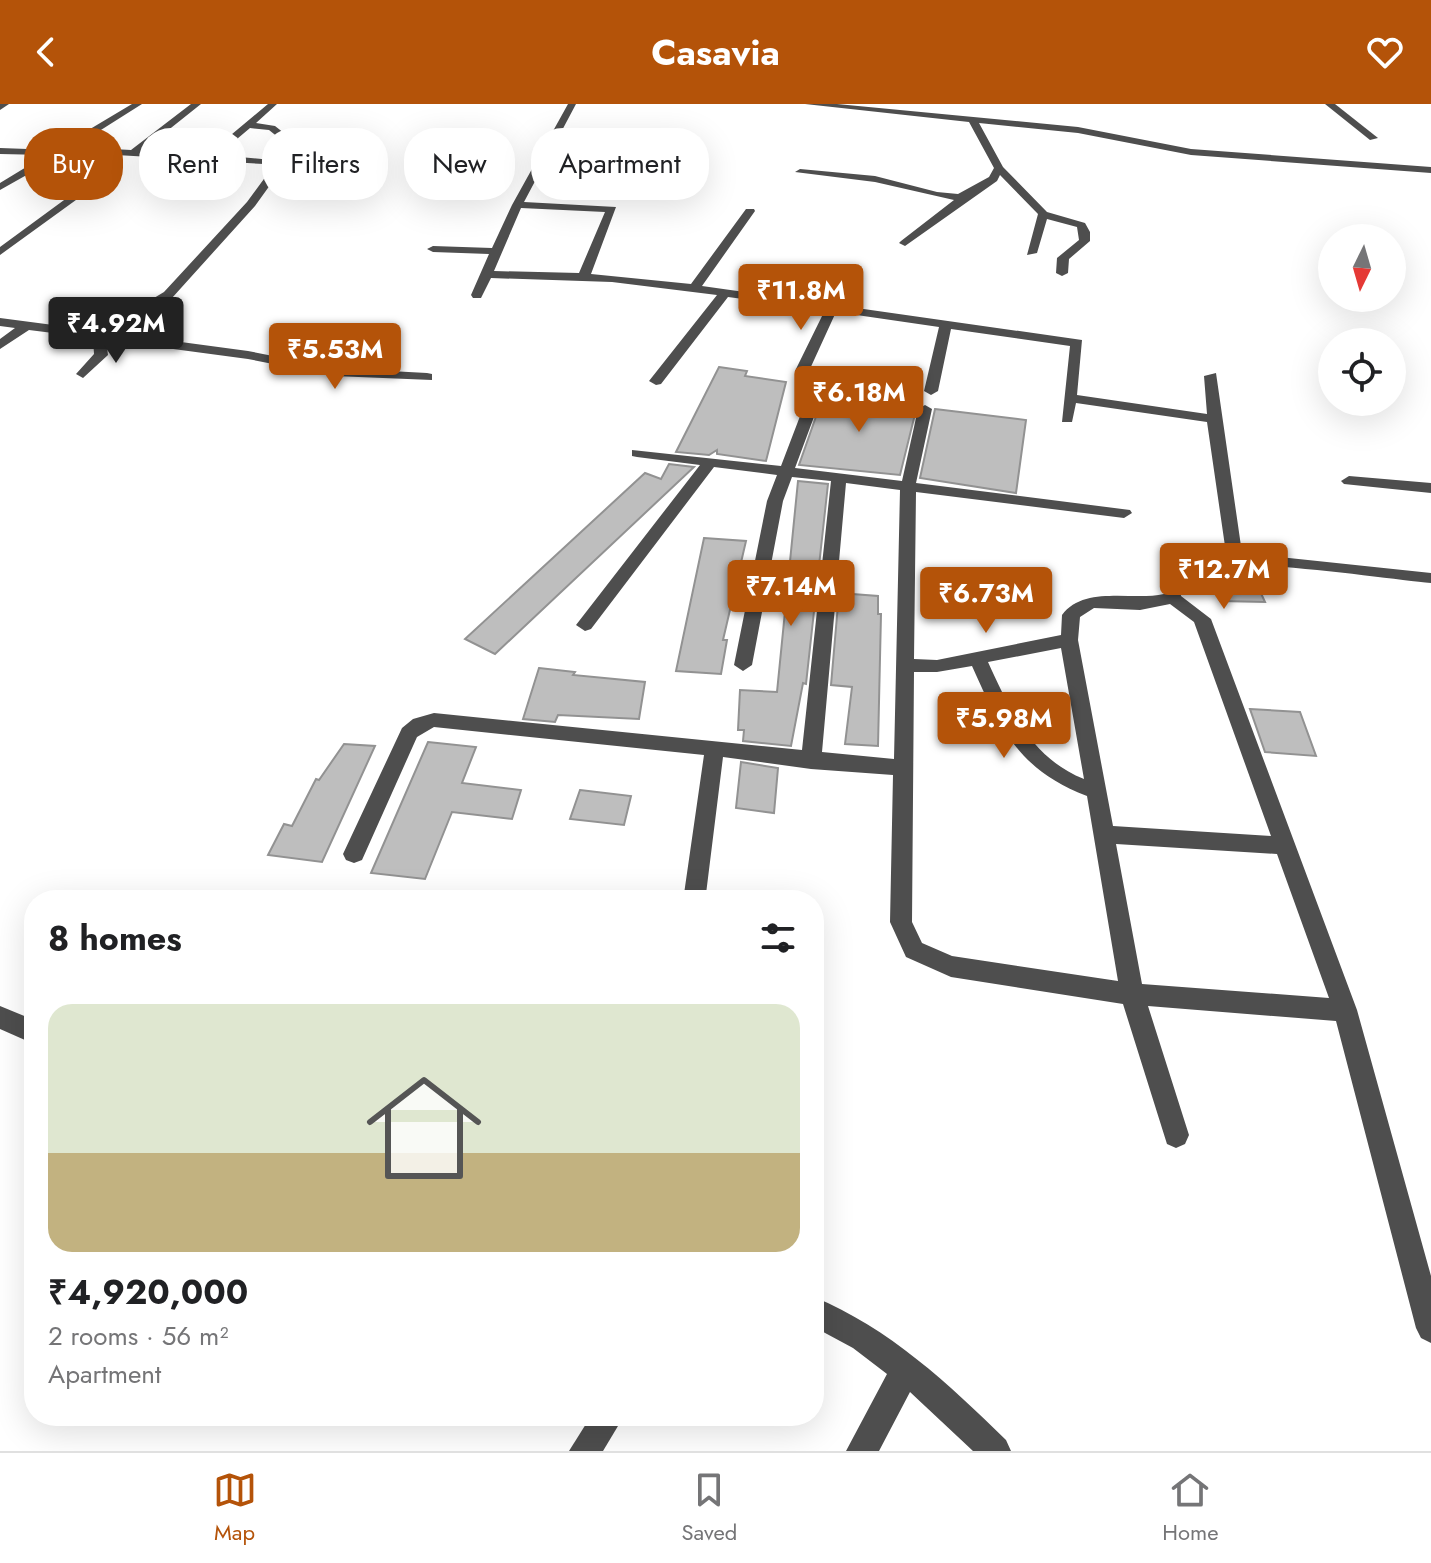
<!DOCTYPE html>
<html lang="en">
<head>
<meta charset="utf-8">
<style>
  body { margin:0; font-family:Jost,sans-serif; background:#f6f6f6; color:#202124; height:100vh; display:flex; flex-direction:column; font-size:30px; white-space:nowrap }
  * { box-sizing:border-box; margin:0 }
  p { font-size:26px; color:#757577 }
  .icon { flex:none; width:44px; height:44px; fill:none; stroke:currentColor; stroke-width:2; stroke-linecap:round; stroke-linejoin:round }
  .map { position:relative; flex:1; overflow:hidden }
  .details { position:absolute; left:24px; top:786px; width:800px; height:536px; display:flex; flex-direction:column; background:#fff; border-radius:32px; box-shadow:0 8px 32px #0002 }
  .details>* { flex:none }
  .banner { position:absolute; left:24px; top:24px; width:800px; height:72px; display:flex; gap:16px }
  .needle { width:52px; rotate:185deg }
  .fabs { position:absolute; left:1318px; top:120px; display:grid; gap:16px }
  .fabs a { display:grid; place-items:center; width:88px; height:88px; border-radius:50%; background:#fff; box-shadow:0 8px 32px #0002; font-size:40px }
  .price { position:absolute; translate:-50% -68px; padding:0 18px; border-radius:8px; background:#b45309; color:#fff; font-size:26px; line-height:52px; filter:drop-shadow(0 2px 4px #0008) }
  .price::after { content:''; position:absolute; left:50%; top:48px; width:24px; height:18px; margin-left:-12px; background:inherit; clip-path:polygon(0 0,100% 0,50% 100%) }
  .price.on { background:#222; color:#fff }
  ul { padding:0; list-style:none }
  li { display:grid; align-content:center; gap:16px; height:424px; padding:0 24px }
  li span { display:grid; place-items:center; height:248px; border-radius:24px; color:#555 }
  li>.icon { margin-inline-start:auto }
  span .icon { width:144px; height:144px; fill:#fffc; stroke-width:1 }
  li b { font-size:34px }
  h2 { display:flex; justify-content:space-between; align-items:center; height:96px; padding:0 24px; font-size:34px }
  .chip { padding:0 28px; border-radius:32px; background:#fff; box-shadow:0 8px 32px #0002; font-size:28px; line-height:72px }
  .chip.on { background:#b45309; color:#fff }
  header { display:flex; justify-content:space-between; align-items:center; height:104px; padding:0 24px; background:#b45309; color:#fff; font-size:36px; font-weight:700 }
  .menu { display:flex; justify-content:space-around; align-items:center; height:112px; border-top:2px solid #e0e0e0; background:#fff; font-size:22px; color:#757577 }
  .menu a { display:grid; justify-items:center; gap:4px }
  .menu .on { color:#b45309 }
  .map>svg:first-child { display:block }
</style>
</head>
<body>
<header><svg class="icon" aria-label="back" viewBox="0 0 24 24"><path d="M15 5l-7 7 7 7"/></svg>Casavia<svg class="icon" aria-label="heart" viewBox="0 0 24 24"><path d="M12 20l-8-8c-3-5 5-10 8-4 3-6 11-1 8 4z"/></svg></header>
<div class="map">
<svg width="1431" height="1347" viewBox="0 0 1431 1347">
  <rect width="100%" height="100%" fill="#fff"/>
  <g fill="#bebebe" stroke="#929292" stroke-width="2">
    <polygon points="719,263 747,267 745,272 786,278 766,357 717,350 717,346 709,351 676,348"/>
    <polygon points="826,284 858,289 857,293 917,302 900,371 799,361"/>
    <polygon points="935,305 1026,316 1016,389 920,374"/>
    <polygon points="669,360 694,363 495,550 465,535 645,369 661,375"/>
    <polygon points="798,377 828,380 806,580 803,579 791,642 743,637 744,626 738,626 740,586 777,588"/>
    <polygon points="704,434 746,437 723,536 727,536 721,570 676,567"/>
    <polygon points="1211,472 1254,474 1265,498 1220,497"/>
    <polygon points="839,489 878,492 878,510 881,510 878,642 845,640 852,583 831,581"/>
    <polygon points="539,564 575,568 573,571 645,578 639,615 558,611 555,618 523,615"/>
    <polygon points="1250,605 1300,608 1316,652 1265,648"/>
    <polygon points="428,638 476,643 462,679 521,686 512,715 452,708 425,775 371,769"/>
    <polygon points="344,640 375,642 322,758 268,751 284,720 292,722 316,675 319,676"/>
    <polygon points="741,658 778,664 774,709 736,704"/>
    <polygon points="580,686 631,692 624,721 570,715"/>
  </g>
  <g fill="none" stroke-linecap="round" stroke-linejoin="round">
    <g fill="#4e4e4e" fill-rule="evenodd">
      <polygon points="0,0 9,0 0,6"/>
      <path d="M 132,0 L 142,0 L 74,43 L 131,46 L 191,0 L 201,0 L 142,47 L 207,51 L 268,0 L 277,0 L 256,19 L 275,22 L 289,33 L 281,60 L 283,63 L 255,102 L 172,194 L 114,229 L 248,247 L 334,264 L 427,269 L 432,270 L 432,276 L 334,272 L 248,255 L 106,236 L 108,251 L 83,274 L 76,270 L 94,250 L 93,234 L 29,226 L 0,245 L 0,235 L 15,224 L 0,222 L 0,214 L 99,227 L 164,188 L 247,98 L 272,64 L 264,60 L 212,57 L 176,85 L 172,84 L 172,80 L 201,56 L 66,48 L 46,60 L 87,88 L 0,151 L 0,143 L 75,88 L 39,64 L 0,86 L 0,79 L 46,51 L 0,50 L 0,44 L 55,46 ZM 250,24 L 269,26 L 279,34 L 272,56 L 218,51 Z"/>
      <path d="M 568,0 L 576,0 L 524,98 L 616,103 L 591,170 L 691,180 L 746,105 L 754,105 L 755,107 L 702,182 L 1082,236 L 1077,291 L 1207,310 L 1204,272 L 1216,269 L 1242,449 L 1431,469 L 1431,479 C 1385,475 1210,448 1178,467 L 1181,492 L 1211,515 L 1357,906 L 1431,1172 L 1431,1239 L 1421,1234 L 1416,1224 L 1336,917 L 1148,902 L 1189,1031 L 1185,1040 L 1176,1044 L 1167,1040 L 1123,900 L 951,873 L 906,853 L 890,818 L 893,671 L 811,665 L 723,653 L 706,790 L 703,796 L 687,796 L 684,790 L 704,651 L 434,623 L 417,633 L 362,756 L 354,759 L 346,756 L 343,750 L 402,624 L 413,615 L 434,609 L 802,646 L 831,377 L 792,373 L 783,397 L 752,561 L 743,567 L 734,561 L 767,397 L 777,371 L 714,363 L 591,525 L 585,527 L 576,521 L 700,361 L 637,353 L 632,352 L 632,346 L 781,362 L 810,286 L 817,282 L 824,286 L 795,364 L 902,377 L 918,305 L 925,301 L 932,305 L 916,379 L 1130,406 L 1132,409 L 1124,414 L 916,388 L 914,555 L 937,556 L 1061,531 L 1062,511 C 1084,481 1133,497 1164,490 L 1162,466 C 1175,447 1205,450 1226,449 L 1207,318 L 1076,299 L 1072,318 L 1062,318 L 1070,242 L 951,225 L 938,287 L 931,291 L 924,287 L 939,223 L 836,208 L 809,267 L 802,271 L 795,267 L 825,206 L 728,193 L 661,280 L 656,281 L 649,277 L 717,191 L 612,178 L 491,174 L 481,194 L 473,194 L 471,191 L 489,150 L 433,148 L 427,145 L 433,142 L 492,144 L 512,101 ZM 521,104 L 605,108 L 579,169 L 494,167 ZM 846,379 L 900,386 L 894,655 L 822,648 ZM 1170,500 L 1194,518 L 1271,732 L 1113,722 L 1078,536 L 1080,513 L 1094,504 L 1140,506 ZM 1061,544 L 1084,675 C 1031,654 1010,606 988,558 ZM 972,562 C 1000,625 1019,666 1087,692 L 1118,877 L 952,852 L 922,839 L 912,818 L 914,568 L 937,568 ZM 1116,740 L 1277,750 L 1329,894 L 1142,880 Z"/>
      <polygon points="805,0 837,0 1078,23 1191,45 1431,63 1431,69 1191,51 1078,29 979,19 1003,63 1047,108 1085,119 1090,128 1090,137 1069,155 1068,169 1062,172 1056,169 1057,154 1079,136 1077,123 1047,115 1037,149 1027,151 1038,110 1000,71 997,77 905,142 899,139 901,137 954,96 875,78 795,68 800,65 875,72 937,88 958,90 989,73 994,64 969,18"/>
      <polygon points="1325,0 1335,0 1378,34 1370,36"/>
      <polygon points="1349,372 1431,379 1431,389 1344,380 1341,377"/>
      <polygon points="0,902 34,916 34,940 0,925"/>
      <path d="M 814,1193 C 889,1224 949,1280 1006,1336 L 1011,1347 L 973,1347 L 910,1288 L 879,1347 L 846,1347 L 887,1270 L 853,1244 L 814,1223 Z"/>
      <polygon points="591,1312 624,1312 603,1347 569,1347"/>
    </g>
  </g>
</svg>
<div class="fabs">
<a><svg class="needle" viewBox="-14 -14 28 28"><path d="M0-13l5 13h-10z" fill="#e53935"/><path d="M0 13l5-13h-10z" fill="#757577"/></svg></a>
<a><svg class="icon" aria-label="locate" viewBox="0 0 24 24"><circle cx="12" cy="12" r="6"/><path d="M12 2v4M12 18v4M2 12h4M18 12h4"/></svg></a>
</div>
<b class="price" style="left:801px;top:228px">₹11.8M</b>
<b class="price on" style="left:116px;top:261px">₹4.92M</b>
<b class="price" style="left:335px;top:287px">₹5.53M</b>
<b class="price" style="left:859px;top:330px">₹6.18M</b>
<b class="price" style="left:1224px;top:507px">₹12.7M</b>
<b class="price" style="left:791px;top:524px">₹7.14M</b>
<b class="price" style="left:986px;top:531px">₹6.73M</b>
<b class="price" style="left:1004px;top:656px">₹5.98M</b>
<div class="banner">
<a class="chip on">Buy</a>
<a class="chip">Rent</a>
<a class="chip">Filters</a>
<a class="chip">New</a>
<a class="chip">Apartment</a>
</div>
<section class="details">
<h2>8 homes<svg class="icon" aria-label="filters" viewBox="0 0 24 24"><path d="M4 7h16M4 17h16"/><circle cx="9" cy="7" r="2"/><circle cx="15" cy="17" r="2"/></svg></h2>
<ul>
<li><span style="background:linear-gradient(#dfe7d0 60%,#c2b280 0)"><svg class="icon" aria-label="home" viewBox="0 0 24 24"><path d="M3 11l9-7 9 7M6 9v11h12V9"/></svg></span><div><b>₹4,920,000</b><p>2 rooms · 56 m²</p><p>Apartment</p></div></li>
</ul>
</section>
</div>
<nav class="menu">
<a class="on"><svg class="icon" aria-label="map" viewBox="0 0 24 24"><path d="M3 6l6-2 6 2 6-2v14l-6 2-6-2-6 2zM9 4v14M15 6v14"/></svg>Map</a>
<a><svg class="icon" aria-label="saved" viewBox="0 0 24 24"><path d="M7 4h10v16l-5-4-5 4z"/></svg>Saved</a>
<a><svg class="icon" aria-label="home" viewBox="0 0 24 24"><path d="M3 11l9-7 9 7M6 9v11h12V9"/></svg>Home</a>
</nav>
</body>
</html>
